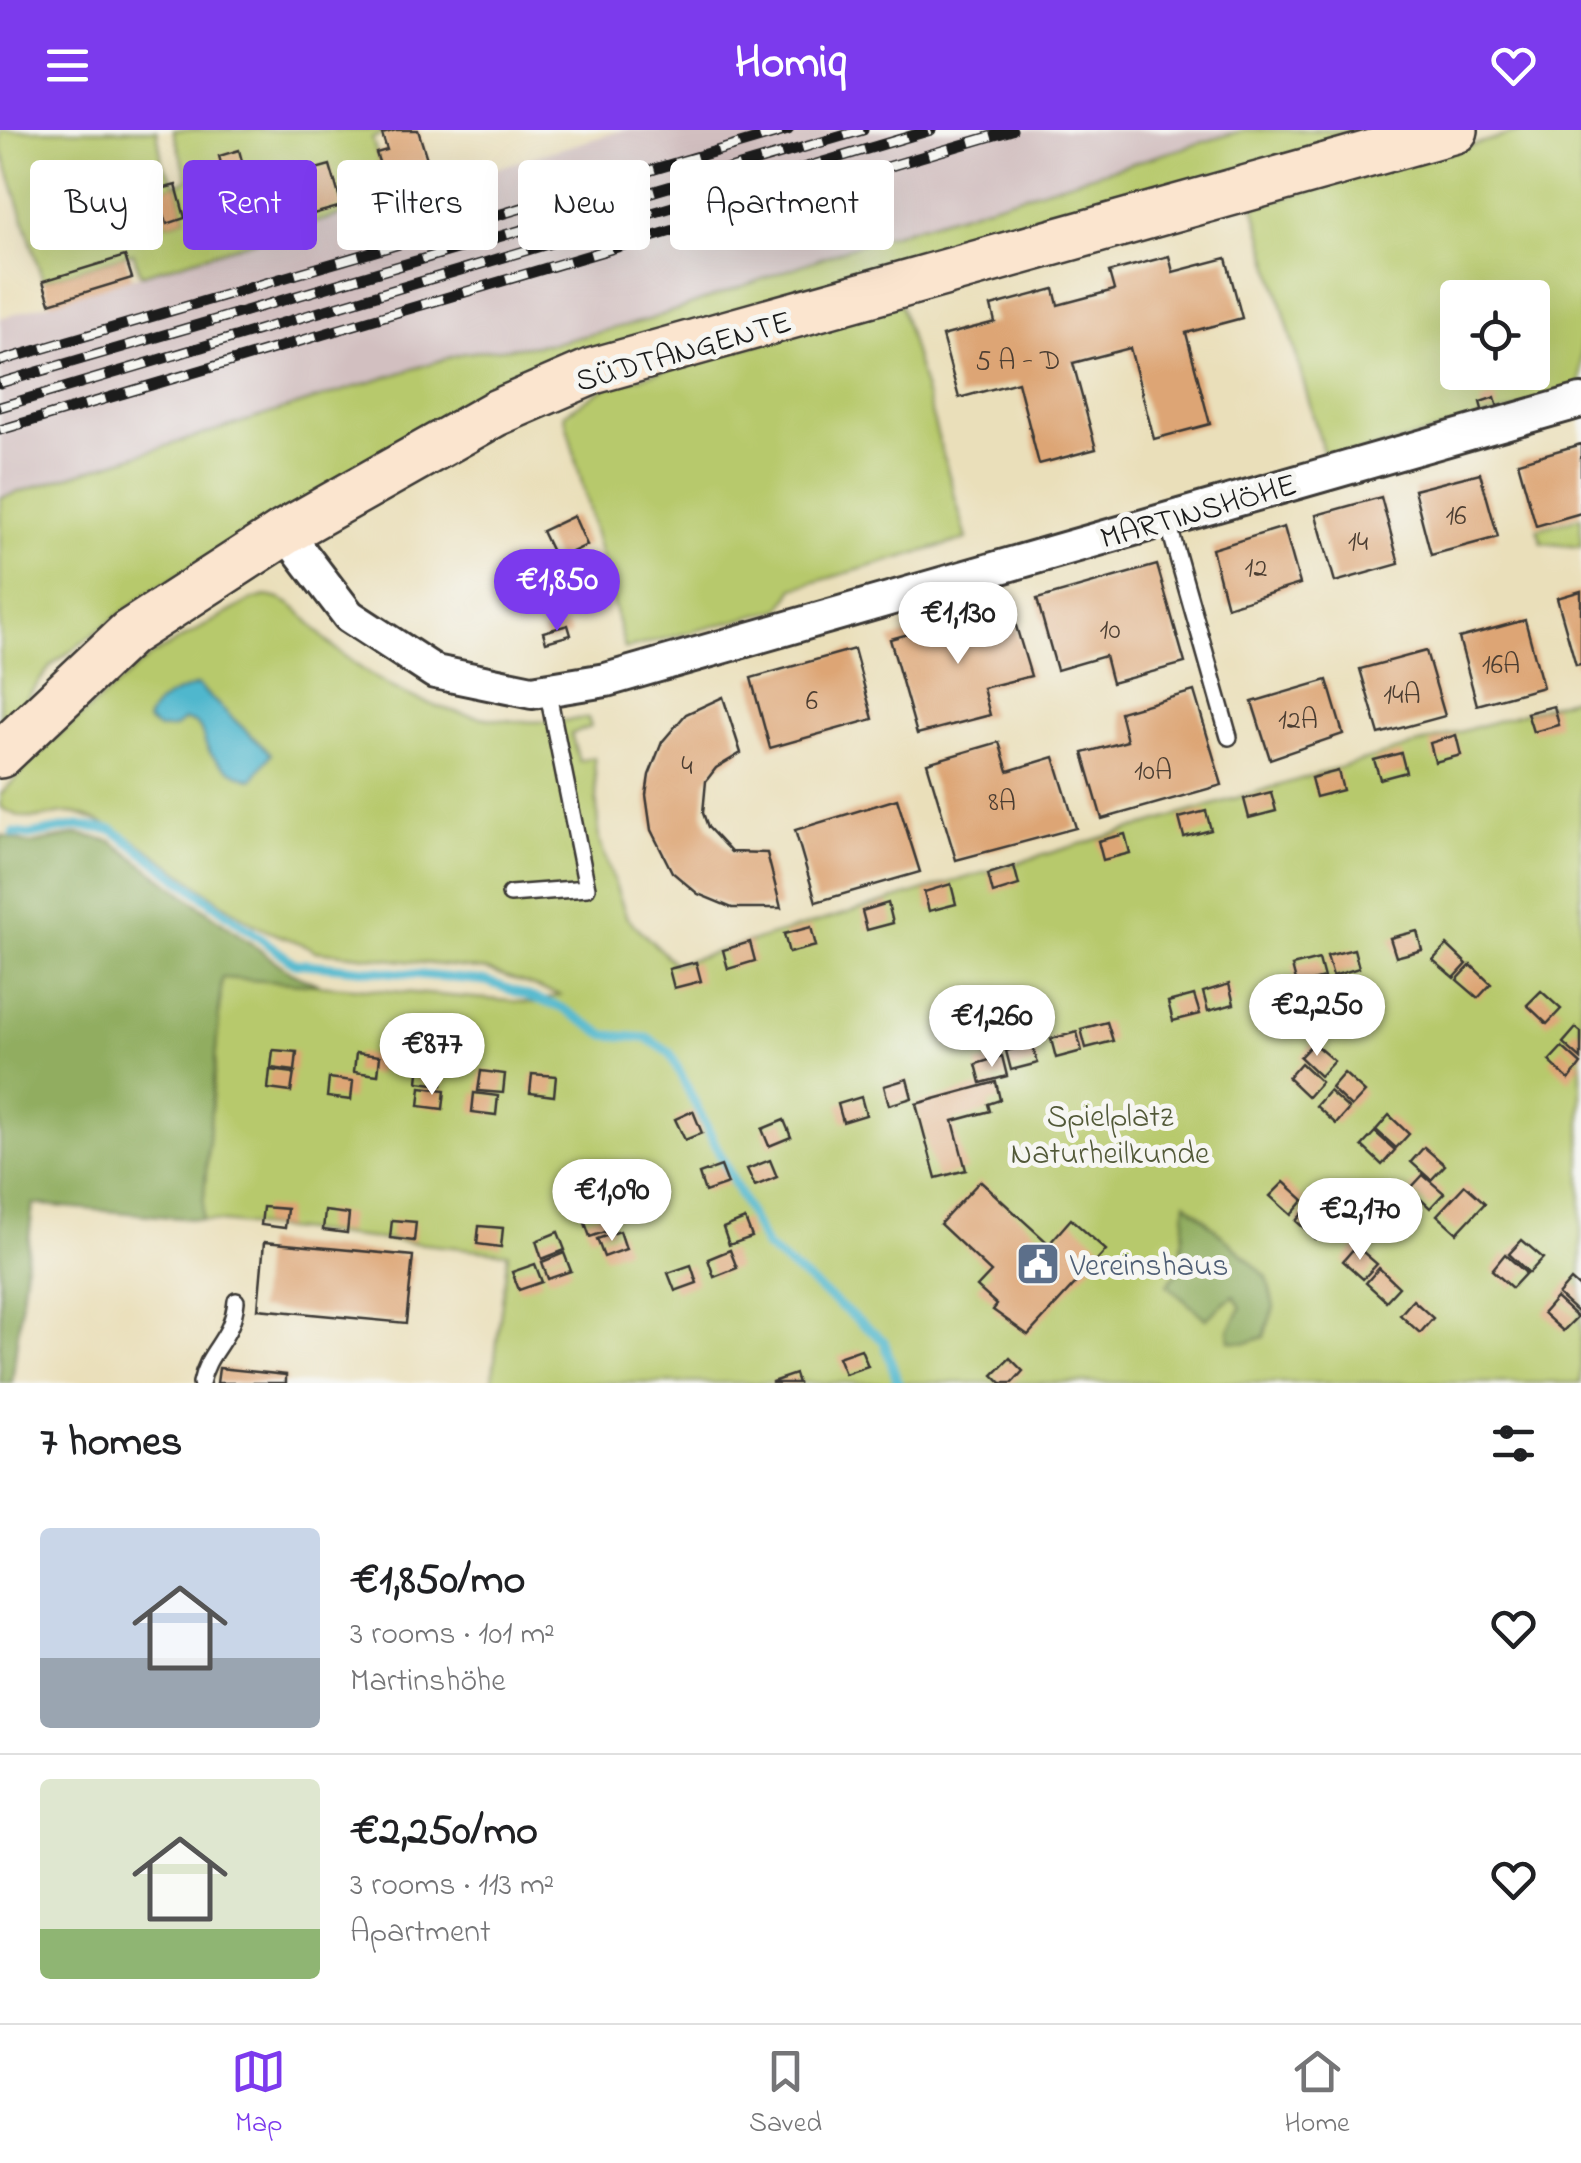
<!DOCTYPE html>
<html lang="en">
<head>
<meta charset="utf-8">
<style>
  body { margin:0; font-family:"Indie Flower",sans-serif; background:#f2f2f2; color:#202124; height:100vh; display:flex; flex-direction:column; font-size:38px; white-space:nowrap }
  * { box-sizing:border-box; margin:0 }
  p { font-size:32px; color:#757577 }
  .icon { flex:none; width:55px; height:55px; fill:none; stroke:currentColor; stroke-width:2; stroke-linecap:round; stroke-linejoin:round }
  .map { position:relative; height:1253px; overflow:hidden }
  .drawer { display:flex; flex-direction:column; background:#fff; flex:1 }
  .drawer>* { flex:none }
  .banner { position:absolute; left:30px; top:30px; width:1000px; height:90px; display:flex; gap:20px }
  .tools { position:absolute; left:1440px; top:150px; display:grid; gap:20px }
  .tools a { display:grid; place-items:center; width:110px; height:110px; border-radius:10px; background:#fff; box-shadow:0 10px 40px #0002; font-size:50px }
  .price { position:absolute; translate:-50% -85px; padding:0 22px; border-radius:35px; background:#fff; color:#222; font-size:32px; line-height:65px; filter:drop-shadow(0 2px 5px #0008) }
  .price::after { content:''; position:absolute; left:50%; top:60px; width:30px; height:22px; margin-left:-15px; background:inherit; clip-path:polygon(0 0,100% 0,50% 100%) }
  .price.selected { background:#7c3aed; color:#fff }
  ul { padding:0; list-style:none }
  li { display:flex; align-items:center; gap:30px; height:250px; padding:0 40px }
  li+li { border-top:2px solid #e0e0e0 }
  li span { display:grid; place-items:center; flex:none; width:280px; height:200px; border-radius:10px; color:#555 }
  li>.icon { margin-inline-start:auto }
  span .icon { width:120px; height:120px; fill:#fffc; stroke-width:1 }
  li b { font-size:42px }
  h2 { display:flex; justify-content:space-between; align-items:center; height:120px; padding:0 40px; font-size:42px }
  .pill { padding:0 35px; border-radius:10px; background:#fff; box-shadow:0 10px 40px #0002; font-size:35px; line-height:90px }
  .pill.selected { background:#7c3aed; color:#fff }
  header { display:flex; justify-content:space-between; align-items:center; height:130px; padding:0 40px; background:#7c3aed; color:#fff; font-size:45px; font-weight:700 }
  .menu { display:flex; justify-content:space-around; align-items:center; height:140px; border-top:2px solid #e0e0e0; background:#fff; font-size:28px; color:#757577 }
  .menu a { display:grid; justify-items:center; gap:5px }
  .menu .selected { color:#7c3aed }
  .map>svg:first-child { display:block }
</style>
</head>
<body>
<header><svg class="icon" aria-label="menu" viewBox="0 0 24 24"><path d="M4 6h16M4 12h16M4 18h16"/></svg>Homiq<svg class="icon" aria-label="heart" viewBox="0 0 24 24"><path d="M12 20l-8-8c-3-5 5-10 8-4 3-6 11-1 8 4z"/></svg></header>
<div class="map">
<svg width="1581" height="1253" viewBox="0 0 1581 1253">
  <rect width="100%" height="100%" fill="#f6f6f2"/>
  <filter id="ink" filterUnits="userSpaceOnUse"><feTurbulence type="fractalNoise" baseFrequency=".01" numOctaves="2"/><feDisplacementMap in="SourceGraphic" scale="20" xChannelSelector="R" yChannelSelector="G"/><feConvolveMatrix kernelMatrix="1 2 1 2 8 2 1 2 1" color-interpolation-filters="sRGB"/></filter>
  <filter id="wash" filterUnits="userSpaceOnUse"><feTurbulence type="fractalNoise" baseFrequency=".0048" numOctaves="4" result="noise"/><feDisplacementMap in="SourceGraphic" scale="40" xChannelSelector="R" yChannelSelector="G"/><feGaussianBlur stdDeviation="2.25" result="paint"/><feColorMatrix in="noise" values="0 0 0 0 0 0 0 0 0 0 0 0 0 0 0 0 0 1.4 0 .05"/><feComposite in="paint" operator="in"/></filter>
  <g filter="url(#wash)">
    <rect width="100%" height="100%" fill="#eadfba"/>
    <polygon fill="#d2bfc0" points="623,0 1244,0 866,112 648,190 555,213 464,223 0,368 0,188"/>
    <g fill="#b7c96c" stroke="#6a7244" stroke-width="2.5" fill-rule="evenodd">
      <path d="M 0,0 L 157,0 L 162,32 L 176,55 L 188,50 L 173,0 L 396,0 L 372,8 L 391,70 L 141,145 L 133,123 L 43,151 L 0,14 ZM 176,55 L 185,88 L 167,94 L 158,60 ZM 120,78 L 127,103 L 113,107 L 105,82 Z"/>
      <polygon points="1244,0 1403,0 625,219 218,422 147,464 51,536 0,604 0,368 464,223 555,213 648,190 866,112"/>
      <path d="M 1526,0 L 1581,0 L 1581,261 L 1326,332 L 1254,76 ZM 1458,168 L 1532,168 L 1532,242 L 1458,242 Z"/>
      <polygon points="900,173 967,409 794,458 781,479 625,519 564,284 606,257"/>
      <polygon points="1581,387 1581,417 1542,413 1537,399"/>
      <path d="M 266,466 C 298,469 308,495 331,515 C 405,580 492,601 588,588 L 591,597 L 571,604 L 579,631 L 594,627 L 599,710 L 627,788 L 675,834 L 1581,566 L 1581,1253 L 492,1253 L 508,1123 L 202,1090 L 222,847 L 534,873 L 560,865 L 487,840 L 315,821 C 303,811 277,807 259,797 C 204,766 142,704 81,685 C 51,676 41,702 0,677 L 0,665 L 49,614 L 148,528 L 251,470 Z"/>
    </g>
    <g fill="#91ad60" stroke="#56643e" stroke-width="2.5">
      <polygon points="78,704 111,711 290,842 319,855 222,848 202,1090 33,1074 12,1253 0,1253 0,705 30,714"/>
      <polygon points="1186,1072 1267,1147 1274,1177 1264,1207 1246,1213 1230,1211 1229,1200 1241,1178 1234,1165 1206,1189 1167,1155 1180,1139"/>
    </g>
    <path fill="#4fb7cd" stroke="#366a74" stroke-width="2.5" d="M 197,555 L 271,624 L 252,650 C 235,644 215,634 207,617 C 200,602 204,593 184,590 L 174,598 L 159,599 L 147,591 C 155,568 176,563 197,555 Z"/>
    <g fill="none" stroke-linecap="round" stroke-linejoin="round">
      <polyline stroke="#4fb7cd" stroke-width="9" points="13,703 29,705 79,696 113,700 294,833 486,851 562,878 606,905 647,908 670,923 766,1117 884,1211 898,1253"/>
    </g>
    <g id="blocks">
      <g fill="#dda575">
        <polygon points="396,0 418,0 432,45 398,55 395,44 384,47 376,23 387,20 382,4"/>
        <polygon points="239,20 246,46 226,52 219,26"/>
        <polygon points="330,35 342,76 306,86 294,45"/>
        <polygon points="176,55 185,88 167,94 157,60"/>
        <polygon points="120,77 127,103 113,108 105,81"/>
        <polygon points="125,126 132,148 50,173 43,151"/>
        <polygon points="1169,126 1173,142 1226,128 1242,188 1186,203 1210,294 1154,309 1130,218 1073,233 1096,319 1039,334 1018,252 959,268 942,206 995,192 991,176 1054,159 1058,175 1114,160 1109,142"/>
        <polygon points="1495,267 1498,278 1483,283 1480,272"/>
        <polygon points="1581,314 1581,383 1536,396 1518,332"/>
        <polygon points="1480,343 1498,407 1431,425 1414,360"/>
        <polygon points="1381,367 1399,434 1335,452 1316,385"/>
        <polygon points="574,386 587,415 556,430 542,401"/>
        <polygon points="1284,397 1300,454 1227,477 1212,419"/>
        <polygon points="1157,435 1185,533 1112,553 1105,526 1057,540 1037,469"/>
        <polygon points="1581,461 1581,534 1576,535 1557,468"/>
        <polygon points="1010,476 1031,546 983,558 990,585 917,604 890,509"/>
        <polygon points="1525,490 1543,557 1477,575 1459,508"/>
        <polygon points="568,495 571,505 546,512 543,502"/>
        <polygon points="854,519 873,589 770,618 751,548"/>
        <polygon points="1426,521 1445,586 1379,604 1360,539"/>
        <polygon points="1327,550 1343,604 1270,629 1252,572"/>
        <polygon points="1194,561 1222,655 1102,689 1083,623 1127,611 1120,582"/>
        <polygon points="723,567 741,623 716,638 706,651 703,683 708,697 731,722 767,723 781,778 732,778 698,764 672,742 651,700 646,665 649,645 662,612 686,584"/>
        <polygon points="1554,576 1559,595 1533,602 1527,583"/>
        <polygon points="1456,605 1461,625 1435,632 1430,613"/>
        <polygon points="999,612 1008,641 1054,627 1076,698 956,730 927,633"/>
        <polygon points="1401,623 1406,642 1380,649 1374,630"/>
        <polygon points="1338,641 1343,660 1316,667 1311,648"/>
        <polygon points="1271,662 1276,681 1249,688 1244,669"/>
        <polygon points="897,669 920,742 816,772 795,700"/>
        <polygon points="1206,681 1211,700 1184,707 1179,688"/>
        <polygon points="1125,704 1130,723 1103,730 1098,711"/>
        <polygon points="1014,736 1019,755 993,763 988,744"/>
        <polygon points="951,754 956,774 929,781 924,762"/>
        <polygon points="888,773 893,793 867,800 862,781"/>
        <polygon points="811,797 816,816 789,823 784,804"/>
        <polygon points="1417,801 1422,820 1396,827 1390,808"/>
        <polygon points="750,812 755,831 728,839 723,820"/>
        <polygon points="1447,815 1467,834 1454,848 1433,830"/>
        <polygon points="1354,819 1359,838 1333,846 1327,826"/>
        <polygon points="1319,829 1324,848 1297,855 1292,836"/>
        <polygon points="696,832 701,851 674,858 669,839"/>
        <polygon points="1471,835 1491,854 1478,868 1457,850"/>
        <polygon points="1229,854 1234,874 1208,881 1203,862"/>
        <polygon points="1541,861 1561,879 1547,894 1527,875"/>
        <polygon points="1194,865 1200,884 1173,891 1168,872"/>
        <polygon points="1107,892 1113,911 1086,918 1081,899"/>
        <polygon points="1576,898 1581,902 1581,929 1563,913"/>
        <polygon points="1077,902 1082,921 1056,928 1051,909"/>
        <polygon points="1313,913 1334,931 1320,946 1300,927"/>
        <polygon points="1032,914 1038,933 1011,940 1006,921"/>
        <polygon points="1562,917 1581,934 1569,950 1549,931"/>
        <polygon points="273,920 297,922 295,941 271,938"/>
        <polygon points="356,923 380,926 378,945 354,942"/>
        <polygon points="1002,926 1007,946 981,953 976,934"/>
        <polygon points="420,933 444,936 442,955 418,952"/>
        <polygon points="1301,933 1321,952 1308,967 1288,948"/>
        <polygon points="270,940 294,943 291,962 268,959"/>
        <polygon points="481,941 505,944 503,963 478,961"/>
        <polygon points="1344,943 1365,962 1351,977 1331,958"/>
        <polygon points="532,944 556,946 554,966 530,963"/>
        <polygon points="329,948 353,951 351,970 327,967"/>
        <polygon points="907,949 912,968 889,975 884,956"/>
        <polygon points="996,952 1000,970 988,974 990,981 953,991 966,1040 936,1048 916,974"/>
        <polygon points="421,957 445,960 443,979 419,976"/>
        <polygon points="1329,961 1349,979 1336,994 1316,976"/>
        <polygon points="474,963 498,966 496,985 472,982"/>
        <polygon points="861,967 866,985 843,992 838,974"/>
        <polygon points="693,981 702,1003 685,1010 675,989"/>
        <polygon points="1389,985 1409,1004 1396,1018 1376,1000"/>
        <polygon points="784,990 791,1007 769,1016 762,999"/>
        <polygon points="1375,1002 1395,1020 1382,1035 1362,1016"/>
        <polygon points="1424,1017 1445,1035 1431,1050 1411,1032"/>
        <polygon points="770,1030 777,1047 755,1056 747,1039"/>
        <polygon points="721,1036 728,1054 705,1062 699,1044"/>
        <polygon points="1423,1045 1444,1063 1430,1078 1410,1059"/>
        <polygon points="980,1051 1049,1114 1071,1089 1106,1120 1028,1205 993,1180 997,1175 977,1157 991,1142 940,1094"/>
        <polygon points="1284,1052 1304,1070 1291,1085 1270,1066"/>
        <polygon points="1465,1055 1485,1073 1457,1103 1437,1085"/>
        <polygon points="1309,1076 1329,1094 1316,1109 1296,1091"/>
        <polygon points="263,1077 287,1079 285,1098 261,1095"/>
        <polygon points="325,1081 349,1084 347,1103 323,1100"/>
        <polygon points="606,1082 613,1099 590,1107 584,1090"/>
        <polygon points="745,1089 752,1107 729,1115 723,1098"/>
        <polygon points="392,1090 416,1092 414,1111 390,1108"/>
        <polygon points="479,1096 503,1098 501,1117 477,1114"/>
        <polygon points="620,1101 626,1119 604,1127 597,1109"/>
        <polygon points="558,1102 565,1120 542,1129 536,1111"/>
        <polygon points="1522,1110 1543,1128 1529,1143 1509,1124"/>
        <polygon points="264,1112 413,1126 406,1193 258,1179"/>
        <polygon points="1356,1116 1377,1134 1363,1149 1343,1131"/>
        <polygon points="730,1120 737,1138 714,1147 708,1129"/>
        <polygon points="564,1123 571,1141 548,1149 542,1132"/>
        <polygon points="1505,1124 1526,1143 1512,1158 1492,1140"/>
        <polygon points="535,1134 542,1152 519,1160 512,1142"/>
        <polygon points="691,1135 697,1153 675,1161 668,1143"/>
        <polygon points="1379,1138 1399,1157 1386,1171 1366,1153"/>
        <polygon points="1571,1150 1581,1159 1578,1183 1558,1165"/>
        <polygon points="1556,1168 1577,1187 1563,1201 1543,1183"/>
        <polygon points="1413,1170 1433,1188 1420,1203 1400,1185"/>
        <polygon points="861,1219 868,1236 845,1244 838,1227"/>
        <polygon points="1010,1228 1023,1241 1012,1253 1001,1253 993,1245"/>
        <polygon points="219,1238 286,1245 286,1253 217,1253"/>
        <polygon points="795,1244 798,1253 772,1253 772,1252"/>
      </g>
    </g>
  </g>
  <g filter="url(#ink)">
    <use href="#blocks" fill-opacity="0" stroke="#3b3934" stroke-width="2.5"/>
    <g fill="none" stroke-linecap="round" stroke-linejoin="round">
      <defs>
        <g id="lane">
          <polyline points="1167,389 1229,607"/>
          <polyline points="510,764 587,758 547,559"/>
          <path d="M 201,1253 C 208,1218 232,1212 236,1171"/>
        </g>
        <polyline id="street" points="285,402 349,486 435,542 532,562 606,550 1581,271"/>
        <polyline id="secondary" points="0,625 129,503 285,402 496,283 593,241 1455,0"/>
      </defs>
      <use href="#lane" stroke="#3b3934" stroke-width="20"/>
      <use href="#street" stroke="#3b3934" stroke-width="38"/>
      <use href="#secondary" stroke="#3b3934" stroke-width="50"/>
      <use href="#lane" stroke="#fff" stroke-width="15"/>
      <use href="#street" stroke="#fff" stroke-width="32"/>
      <use href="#secondary" stroke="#fbe5cf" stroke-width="45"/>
      <defs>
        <g id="rail">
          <polyline points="0,231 788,0"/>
          <polyline points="0,253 863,0"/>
          <polyline points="0,277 931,0"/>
          <polyline points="0,300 1012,0"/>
        </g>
      </defs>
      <use href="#rail" stroke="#1c1c1c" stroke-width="11"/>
      <use href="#rail" stroke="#f6f6f2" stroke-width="8" stroke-dasharray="22" stroke-linecap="butt"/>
    </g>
  </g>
  <defs>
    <symbol id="civic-square" viewBox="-11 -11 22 22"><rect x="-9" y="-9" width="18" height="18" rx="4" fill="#5c6f8a" stroke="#f6f6f2"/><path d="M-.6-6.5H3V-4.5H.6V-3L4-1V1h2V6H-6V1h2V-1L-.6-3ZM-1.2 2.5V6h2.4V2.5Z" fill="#fff"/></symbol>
  </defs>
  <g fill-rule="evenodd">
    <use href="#civic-square" x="1013" y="1109" width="50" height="50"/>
  </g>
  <g text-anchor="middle" stroke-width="10" stroke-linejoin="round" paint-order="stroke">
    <g font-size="28" fill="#4c3e32">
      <text x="1018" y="239">5 A - D</text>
      <text x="1456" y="394">16</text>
      <text x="1358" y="420">14</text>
      <text x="1256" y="446">12</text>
      <text x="1110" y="508">10</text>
      <text x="1501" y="543">16A</text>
      <text x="1402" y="573">14A</text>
      <text x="812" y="579">6</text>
      <text x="1298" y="598">12A</text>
      <text x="687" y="644">4</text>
      <text x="1153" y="649">10A</text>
      <text x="1002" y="680">8A</text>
    </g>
    <g font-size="32" fill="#1c1c1c" stroke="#f6f6f2">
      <text transform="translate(683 220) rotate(-16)" y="11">SÜDTANGENTE</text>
      <text transform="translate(1198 380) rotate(-16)" y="11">MARTINSHÖHE</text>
    </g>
    <g font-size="32" fill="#525938" stroke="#f6f6f2">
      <text x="1110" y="996">Spielplatz<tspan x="1110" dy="37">Naturheilkunde</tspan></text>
    </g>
    <g font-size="32" fill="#4e5e75" stroke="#f6f6f2" text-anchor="start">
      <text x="1070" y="1145">Vereinshaus</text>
    </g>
  </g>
</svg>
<div class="tools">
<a><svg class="icon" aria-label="locate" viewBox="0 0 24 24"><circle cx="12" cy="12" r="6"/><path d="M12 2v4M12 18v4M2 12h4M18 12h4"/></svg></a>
</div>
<b class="price selected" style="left:557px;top:504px">€1,850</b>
<b class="price" style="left:958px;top:537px">€1,130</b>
<b class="price" style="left:1317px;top:929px">€2,250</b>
<b class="price" style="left:992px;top:940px">€1,260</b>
<b class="price" style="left:432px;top:968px">€877</b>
<b class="price" style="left:612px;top:1114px">€1,090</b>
<b class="price" style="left:1360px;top:1133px">€2,170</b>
<div class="banner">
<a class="pill">Buy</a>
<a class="pill selected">Rent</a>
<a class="pill">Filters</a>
<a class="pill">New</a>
<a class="pill">Apartment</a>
</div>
</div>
<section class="drawer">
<h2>7 homes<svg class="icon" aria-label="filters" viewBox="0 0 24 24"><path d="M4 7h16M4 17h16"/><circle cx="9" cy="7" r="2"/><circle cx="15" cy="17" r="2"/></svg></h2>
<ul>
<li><span style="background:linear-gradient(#c9d6e8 65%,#9aa5b1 0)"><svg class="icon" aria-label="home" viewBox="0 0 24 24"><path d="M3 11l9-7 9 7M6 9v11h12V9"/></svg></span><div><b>€1,850/mo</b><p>3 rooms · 101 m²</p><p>Martinshöhe</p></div><svg class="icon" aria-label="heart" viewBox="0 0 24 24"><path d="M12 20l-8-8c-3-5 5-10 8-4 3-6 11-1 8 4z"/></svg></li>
<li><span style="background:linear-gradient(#dfe7d0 75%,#8fb573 0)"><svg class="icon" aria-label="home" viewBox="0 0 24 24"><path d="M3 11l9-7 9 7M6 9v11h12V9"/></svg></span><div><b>€2,250/mo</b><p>3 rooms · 113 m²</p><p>Apartment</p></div><svg class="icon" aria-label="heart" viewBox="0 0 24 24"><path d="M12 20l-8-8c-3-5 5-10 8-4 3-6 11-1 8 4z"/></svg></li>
</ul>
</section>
<nav class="menu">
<a class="selected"><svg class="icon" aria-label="map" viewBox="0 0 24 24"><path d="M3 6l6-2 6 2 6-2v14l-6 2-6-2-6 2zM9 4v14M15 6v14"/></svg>Map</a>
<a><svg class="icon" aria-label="saved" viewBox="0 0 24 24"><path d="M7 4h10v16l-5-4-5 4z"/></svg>Saved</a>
<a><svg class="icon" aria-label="home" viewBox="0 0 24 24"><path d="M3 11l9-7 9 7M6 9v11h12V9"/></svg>Home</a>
</nav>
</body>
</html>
